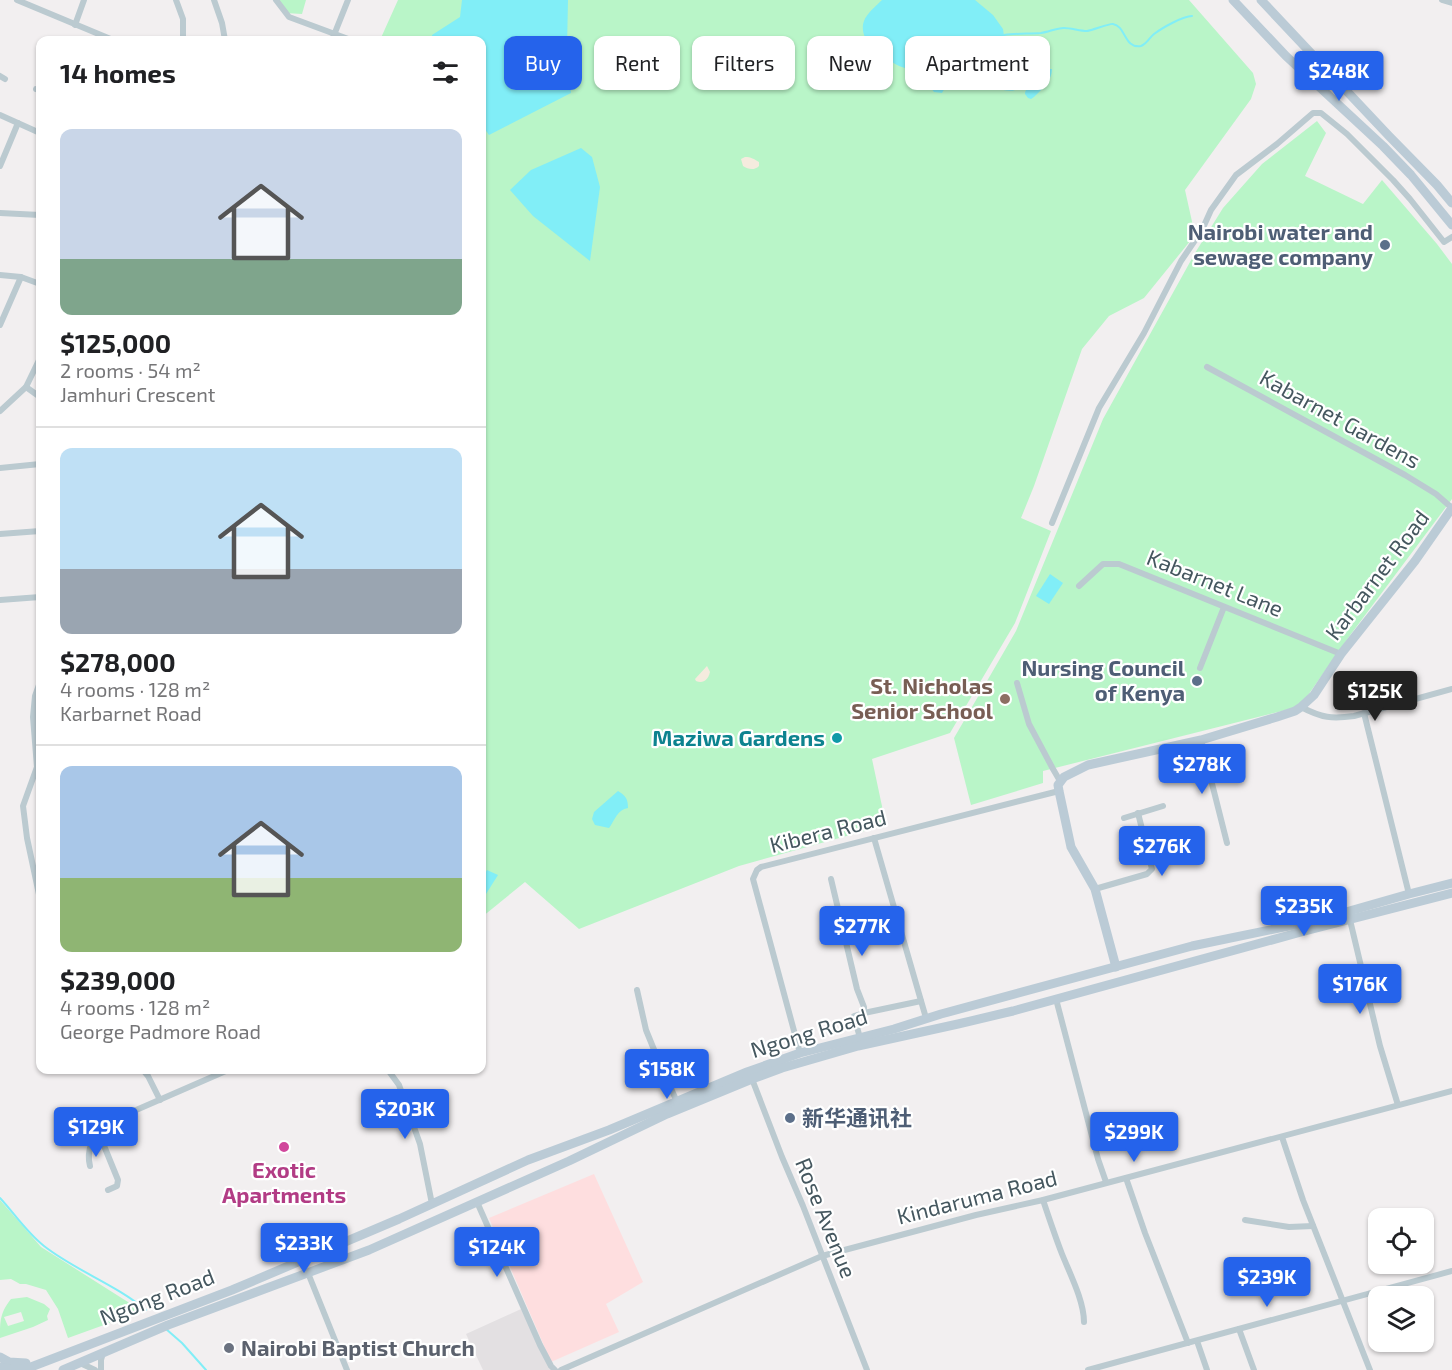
<!DOCTYPE html>
<html lang="en">
<head>
<meta charset="utf-8">
<style>
  body { margin:0; font-family:"Exo 2","Noto Sans SC",sans-serif; background:#f2f2f2; color:#202124; height:100vh; display:flex; flex-direction:column; font-size:22px; white-space:nowrap }
  * { box-sizing:border-box; margin:0 }
  p { font-size:20px; color:#757577 }
  .icon { flex:none; width:33px; height:33px; fill:none; stroke:currentColor; stroke-width:2; stroke-linecap:round; stroke-linejoin:round }
  .map { position:relative; flex:1; overflow:hidden }
  .details { position:absolute; left:36px; top:36px; width:450px; height:1038px; display:flex; flex-direction:column; background:#fff; border-radius:12px; box-shadow:0 2px 4px #0004 }
  .details>* { flex:none }
  .hud { position:absolute; left:504px; top:36px; width:570px; height:54px; display:flex; gap:12px }
  .tools { position:absolute; left:1368px; top:1208px; display:grid; gap:12px }
  .tools a { display:grid; place-items:center; width:66px; height:66px; border-radius:12px; background:#fff; box-shadow:0 2px 4px #0004; font-size:30px }
  .price { position:absolute; translate:-50% -51px; padding:0 14px; border-radius:6px; background:#2563eb; color:#fff; font-size:20px; line-height:39px; filter:drop-shadow(0 2px 3px #0008) }
  .price::after { content:''; position:absolute; left:50%; top:36px; width:18px; height:14px; margin-left:-9px; background:inherit; clip-path:polygon(0 0,100% 0,50% 100%) }
  .price.on { background:#222; color:#fff }
  ul { padding:0; list-style:none }
  li { display:grid; align-content:center; gap:12px; height:318px; padding:0 24px }
  li+li { border-top:2px solid #e0e0e0 }
  li span { display:grid; place-items:center; height:186px; border-radius:12px; color:#555 }
  li>.icon { margin-inline-start:auto }
  span .icon { width:108px; height:108px; fill:#fffc; stroke-width:1 }
  li b { font-size:26px }
  h2 { display:flex; justify-content:space-between; align-items:center; height:72px; padding:0 24px; font-size:26px }
  .pill { padding:0 21px; border-radius:12px; background:#fff; box-shadow:0 2px 4px #0004; font-size:21px; line-height:54px }
  .pill.on { background:#2563eb; color:#fff }
  .map>svg:first-child { display:block }
</style>
</head>
<body>
<div class="map">
<svg width="1452" height="1370" viewBox="0 0 1452 1370">
  <rect width="100%" height="100%" fill="#f2eff0"/>
  <polygon fill="#e3e0e2" points="521,1309 551,1370 483,1370 466,1334"/>
  <polygon fill="#fededf" points="594,1174 643,1282 606,1304 619,1332 551,1362 489,1218"/>
  <g fill="#b9f5c8" fill-rule="evenodd">
    <polygon points="276,0 306,0 302,14 285,13"/>
    <polygon points="398,0 1189,0 1253,73 1256,84 1251,99 1185,190 1195,235 1144,298 1109,316 1082,349 1034,486 1021,518 1051,531 1015,623 950,733 872,759 886,825 739,866 579,929 525,882 482,917 482,40 380,40"/>
    <polygon points="1317,121 1326,133 1305,176 1363,204 1382,180 1437,244 1452,264 1452,499 1351,634 1306,698 1294,708 1043,771 1043,783 971,805 954,738 1016,631 1103,419 1195,253 1223,208 1262,164"/>
    <polygon points="0,1200 41,1247 139,1309 140,1312 68,1338 58,1309 46,1290 26,1284 20,1284 11,1279 0,1280"/>
    <path d="M 27,1297 L 44,1304 L 50,1309 L 47,1316 L 48,1320 L 33,1327 L 0,1338 C 0,1321 0,1313 11,1299 ZM 21,1312 L 24,1321 L 8,1326 L 4,1317 Z"/>
  </g>
  <g fill="#f5ebde">
    <path d="M 745,157 C 751,157 754,159 759,162 L 759,166 C 754,171 748,169 743,166 L 741,159 Z"/>
    <path d="M 707,666 L 710,672 C 708,680 703,684 696,681 L 695,679 Z"/>
  </g>
  <g fill="#81eef7">
    <polygon points="462,0 568,0 567,48 571,93 489,135 482,125 482,40 433,40 432,35 460,17"/>
    <path d="M 882,0 L 975,0 L 993,15 L 1003,29 L 1005,43 C 994,57 984,69 966,74 C 951,80 918,73 902,67 C 895,65 873,50 868,43 C 864,37 861,28 864,21 C 867,13 876,6 882,0 Z"/>
    <path d="M 1008,63 C 1013,65 1015,68 1018,73 C 1034,95 997,96 987,79 L 1000,66 Z"/>
    <path d="M 1050,69 L 1052,69 C 1052,81 1042,89 1034,97 L 1031,99 L 1028,98 L 1025,94 C 1025,89 1029,86 1034,86 Z"/>
    <path d="M 934,78 C 941,78 944,80 946,86 L 942,93 L 934,92 L 928,84 L 928,81 Z"/>
    <polygon points="581,148 592,157 600,187 590,261 533,216 510,190 531,170"/>
    <polygon points="1050,574 1063,583 1049,604 1036,596"/>
    <path d="M 618,791 C 626,796 628,799 628,808 C 617,810 615,820 609,828 L 595,825 L 592,819 L 594,812 Z"/>
    <polygon points="487,870 498,875 486,894 482,892 482,879"/>
  </g>
  <g fill="none" stroke-linecap="round" stroke-linejoin="round">
    <g stroke="#81eef7" stroke-width="2">
      <path d="M 1004,35 C 1016,33 1029,34 1041,33 C 1049,32 1056,28 1064,28 C 1071,28 1080,31 1087,31 C 1093,30 1111,23 1113,24 C 1126,26 1124,49 1141,46 C 1147,44 1149,38 1154,34 C 1162,28 1183,16 1192,16"/>
      <path d="M 0,1198 C 14,1213 27,1233 44,1246 C 76,1271 115,1284 146,1310"/>
      <polyline points="166,1329 182,1343 206,1370"/>
    </g>
    <g stroke="#bbcad0" stroke-width="6">
      <polyline points="17,0 113,40"/>
      <polyline points="176,0 183,19 183,40"/>
      <polyline points="214,0 222,23 225,40"/>
      <polyline points="276,0 289,17 351,40"/>
      <polyline points="1442,0 1452,3"/>
      <polyline points="75,25 84,0"/>
      <polyline points="332,40 348,0"/>
      <polyline points="0,76 5,79"/>
      <polyline points="36,89 40,90"/>
      <polyline points="0,115 40,133"/>
      <polyline points="0,166 18,123"/>
      <polyline points="0,213 40,215"/>
      <polyline points="0,275 21,277 40,284"/>
      <polyline points="0,325 21,277"/>
      <polyline points="1207,367 1405,475 1436,494 1452,508"/>
      <polyline points="26,387 40,397"/>
      <polyline points="0,411 26,387 40,358"/>
      <polyline points="0,468 40,464"/>
      <polyline points="1052,523 1099,408 1144,333 1181,261 1202,230 1211,210 1236,175 1277,144 1313,113 1321,113 1347,134 1393,180 1410,199 1444,242 1452,237"/>
      <polyline points="0,534 40,531"/>
      <polyline points="1079,586 1103,564 1119,564 1341,654"/>
      <polyline points="0,600 40,597"/>
      <polyline points="1200,668 1224,607"/>
      <polyline points="40,682 35,696 33,717 37,767 23,806 27,838 40,899"/>
      <polyline points="1017,683 1029,724 1053,769 1060,781"/>
      <path d="M 1301,707 C 1322,718 1332,719 1354,716 L 1452,689"/>
      <polyline points="1364,713 1409,894"/>
      <polyline points="1201,740 1227,843"/>
      <polyline points="1124,818 1163,806"/>
      <polyline points="874,838 926,1018"/>
      <polyline points="831,879 857,989 864,1007 864,1013 854,1016 860,1038"/>
      <polyline points="1095,889 1147,874 1152,869 1138,813"/>
      <polyline points="1350,920 1380,1046 1398,1105"/>
      <polyline points="637,990 646,1030 657,1057 677,1102"/>
      <polyline points="1056,999 1098,1159 1106,1182"/>
      <polyline points="864,1013 921,1001"/>
      <polyline points="800,1053 753,879 757,870 761,867 1059,791"/>
      <polyline points="143,1070 148,1076 160,1100"/>
      <polyline points="388,1070 399,1085 420,1144 432,1204"/>
      <polyline points="752,1079 782,1157 803,1206 867,1370"/>
      <polyline points="98,1131 118,1180 117,1186 108,1190"/>
      <polyline points="1282,1137 1303,1200 1370,1370"/>
      <path d="M 90,1166 C 86,1151 93,1134 104,1124 L 228,1070"/>
      <polyline points="1126,1178 1145,1233 1188,1343"/>
      <path d="M 1043,1200 C 1049,1218 1055,1236 1062,1254 C 1070,1274 1084,1301 1084,1322"/>
      <polyline points="477,1202 540,1345 551,1366 555,1370"/>
      <polyline points="1245,1220 1289,1227 1313,1226"/>
      <polyline points="308,1273 347,1370"/>
      <polyline points="1239,1329 1254,1370"/>
      <polyline points="1197,1341 1207,1370"/>
      <polyline points="80,1363 95,1370"/>
      <polyline points="101,1370 101,1360 103,1353"/>
      <polyline points="561,1370 822,1256 976,1215 1043,1200 1452,1091"/>
      <polyline points="1088,1370 1452,1271"/>
    </g>
    <g stroke="#bbcbd6" stroke-width="9">
      <polyline points="1233,0 1286,56 1383,146 1411,175 1452,225"/>
      <polyline points="1261,0 1389,136 1437,185 1452,203"/>
      <polyline points="1116,967 1095,889 1071,847 1059,791 1058,785 1064,777 1088,765 1201,740 1277,717 1295,711 1301,707 1314,695 1341,654 1415,561 1452,508"/>
      <polyline points="0,1357 9,1362 26,1363"/>
      <polyline points="0,1367 14,1370 31,1367 232,1290 399,1219 528,1160 609,1130 747,1072 800,1053 894,1029 941,1014 1192,946 1318,920 1409,894 1452,883"/>
      <polyline points="63,1370 168,1325 369,1250 569,1161 667,1114 752,1079 782,1068 858,1046 958,1024 1013,1011 1301,932 1452,893"/>
    </g>
  </g>
  <g fill="#5c6f8a" stroke="#fff" stroke-width="2">
    <circle cx="1385" cy="245" r="6"/>
    <circle cx="1197" cy="681" r="6"/>
    <circle cx="790" cy="1118" r="6"/>
  </g>
  <circle fill="#8d6e63" stroke="#fff" stroke-width="2" cx="1005" cy="699" r="6"/>
  <circle fill="#0f9aa8" stroke="#fff" stroke-width="2" cx="837" cy="738" r="6"/>
  <circle fill="#d1479c" stroke="#fff" stroke-width="2" cx="284" cy="1147" r="6"/>
  <circle fill="#6b7280" stroke="#fff" stroke-width="2" cx="229" cy="1348" r="6"/>
  <g text-anchor="middle" stroke-width="4.5" stroke-linejoin="round" paint-order="stroke">
    <g font-size="22" font-weight="bold" fill="#4e5e75" stroke="#fff" text-anchor="end">
      <text x="1373" y="240">Nairobi water and<tspan x="1373" dy="25">sewage company</tspan></text>
      <text x="1185" y="676">Nursing Council<tspan x="1185" dy="25">of Kenya</tspan></text>
      <text x="802" y="1126" text-anchor="start">新华通讯社</text>
    </g>
    <g font-size="22" fill="#45575f" stroke="#fff">
      <text transform="translate(1340 419) rotate(29)" y="8">Kabarnet Gardens</text>
      <text transform="translate(1377 575) rotate(-53)" y="8">Karbarnet Road</text>
      <text transform="translate(1215 583) rotate(22)" y="8">Kabarnet Lane</text>
      <text transform="translate(828 831) rotate(-14)" y="8">Kibera Road</text>
      <text transform="translate(809 1033) rotate(-17)" y="8">Ngong Road</text>
      <text transform="translate(977 1197) rotate(-14)" y="8">Kindaruma Road</text>
      <text transform="translate(826 1218) rotate(68)" y="8">Rose Avenue</text>
      <text transform="translate(157 1297) rotate(-21)" y="8">Ngong Road</text>
    </g>
    <g font-size="22" font-weight="bold" fill="#785e54" stroke="#fff" text-anchor="end">
      <text x="993" y="694">St. Nicholas<tspan x="993" dy="25">Senior School</tspan></text>
    </g>
    <g font-size="22" font-weight="bold" fill="#0d838f" stroke="#fff" text-anchor="end">
      <text x="825" y="746">Maziwa Gardens</text>
    </g>
    <g font-size="22" font-weight="bold" fill="#b23c85" stroke="#fff">
      <text x="284" y="1178">Exotic<tspan x="284" dy="25">Apartments</tspan></text>
    </g>
    <g font-size="22" font-weight="bold" fill="#5b616d" stroke="#fff" text-anchor="start">
      <text x="241" y="1356">Nairobi Baptist Church</text>
    </g>
  </g>
</svg>
<div class="tools">
<a><svg class="icon" aria-label="locate" viewBox="0 0 24 24"><circle cx="12" cy="12" r="6"/><path d="M12 2v4M12 18v4M2 12h4M18 12h4"/></svg></a>
<a><svg class="icon" aria-label="layers" viewBox="0 0 24 24"><path d="M12 4l9 5-9 5-9-5zM3 14l9 5 9-5"/></svg></a>
</div>
<b class="price" style="left:1339px;top:102px">$248K</b>
<b class="price on" style="left:1375px;top:722px">$125K</b>
<b class="price" style="left:1202px;top:795px">$278K</b>
<b class="price" style="left:1162px;top:877px">$276K</b>
<b class="price" style="left:1304px;top:937px">$235K</b>
<b class="price" style="left:862px;top:957px">$277K</b>
<b class="price" style="left:1360px;top:1015px">$176K</b>
<b class="price" style="left:667px;top:1100px">$158K</b>
<b class="price" style="left:405px;top:1140px">$203K</b>
<b class="price" style="left:96px;top:1158px">$129K</b>
<b class="price" style="left:1134px;top:1163px">$299K</b>
<b class="price" style="left:304px;top:1274px">$233K</b>
<b class="price" style="left:497px;top:1278px">$124K</b>
<b class="price" style="left:1267px;top:1308px">$239K</b>
<div class="hud">
<a class="pill on">Buy</a>
<a class="pill">Rent</a>
<a class="pill">Filters</a>
<a class="pill">New</a>
<a class="pill">Apartment</a>
</div>
<section class="details">
<h2>14 homes<svg class="icon" aria-label="filters" viewBox="0 0 24 24"><path d="M4 7h16M4 17h16"/><circle cx="9" cy="7" r="2"/><circle cx="15" cy="17" r="2"/></svg></h2>
<ul>
<li><span style="background:linear-gradient(#c9d6e8 70%,#7fa58c 0)"><svg class="icon" aria-label="home" viewBox="0 0 24 24"><path d="M3 11l9-7 9 7M6 9v11h12V9"/></svg></span><div><b>$125,000</b><p>2 rooms · 54 m²</p><p>Jamhuri Crescent</p></div></li>
<li><span style="background:linear-gradient(#bfe0f5 65%,#9aa5b1 0)"><svg class="icon" aria-label="home" viewBox="0 0 24 24"><path d="M3 11l9-7 9 7M6 9v11h12V9"/></svg></span><div><b>$278,000</b><p>4 rooms · 128 m²</p><p>Karbarnet Road</p></div></li>
<li><span style="background:linear-gradient(#a9c7e8 60%,#8fb573 0)"><svg class="icon" aria-label="home" viewBox="0 0 24 24"><path d="M3 11l9-7 9 7M6 9v11h12V9"/></svg></span><div><b>$239,000</b><p>4 rooms · 128 m²</p><p>George Padmore Road</p></div></li>
</ul>
</section>
</div>
</body>
</html>
